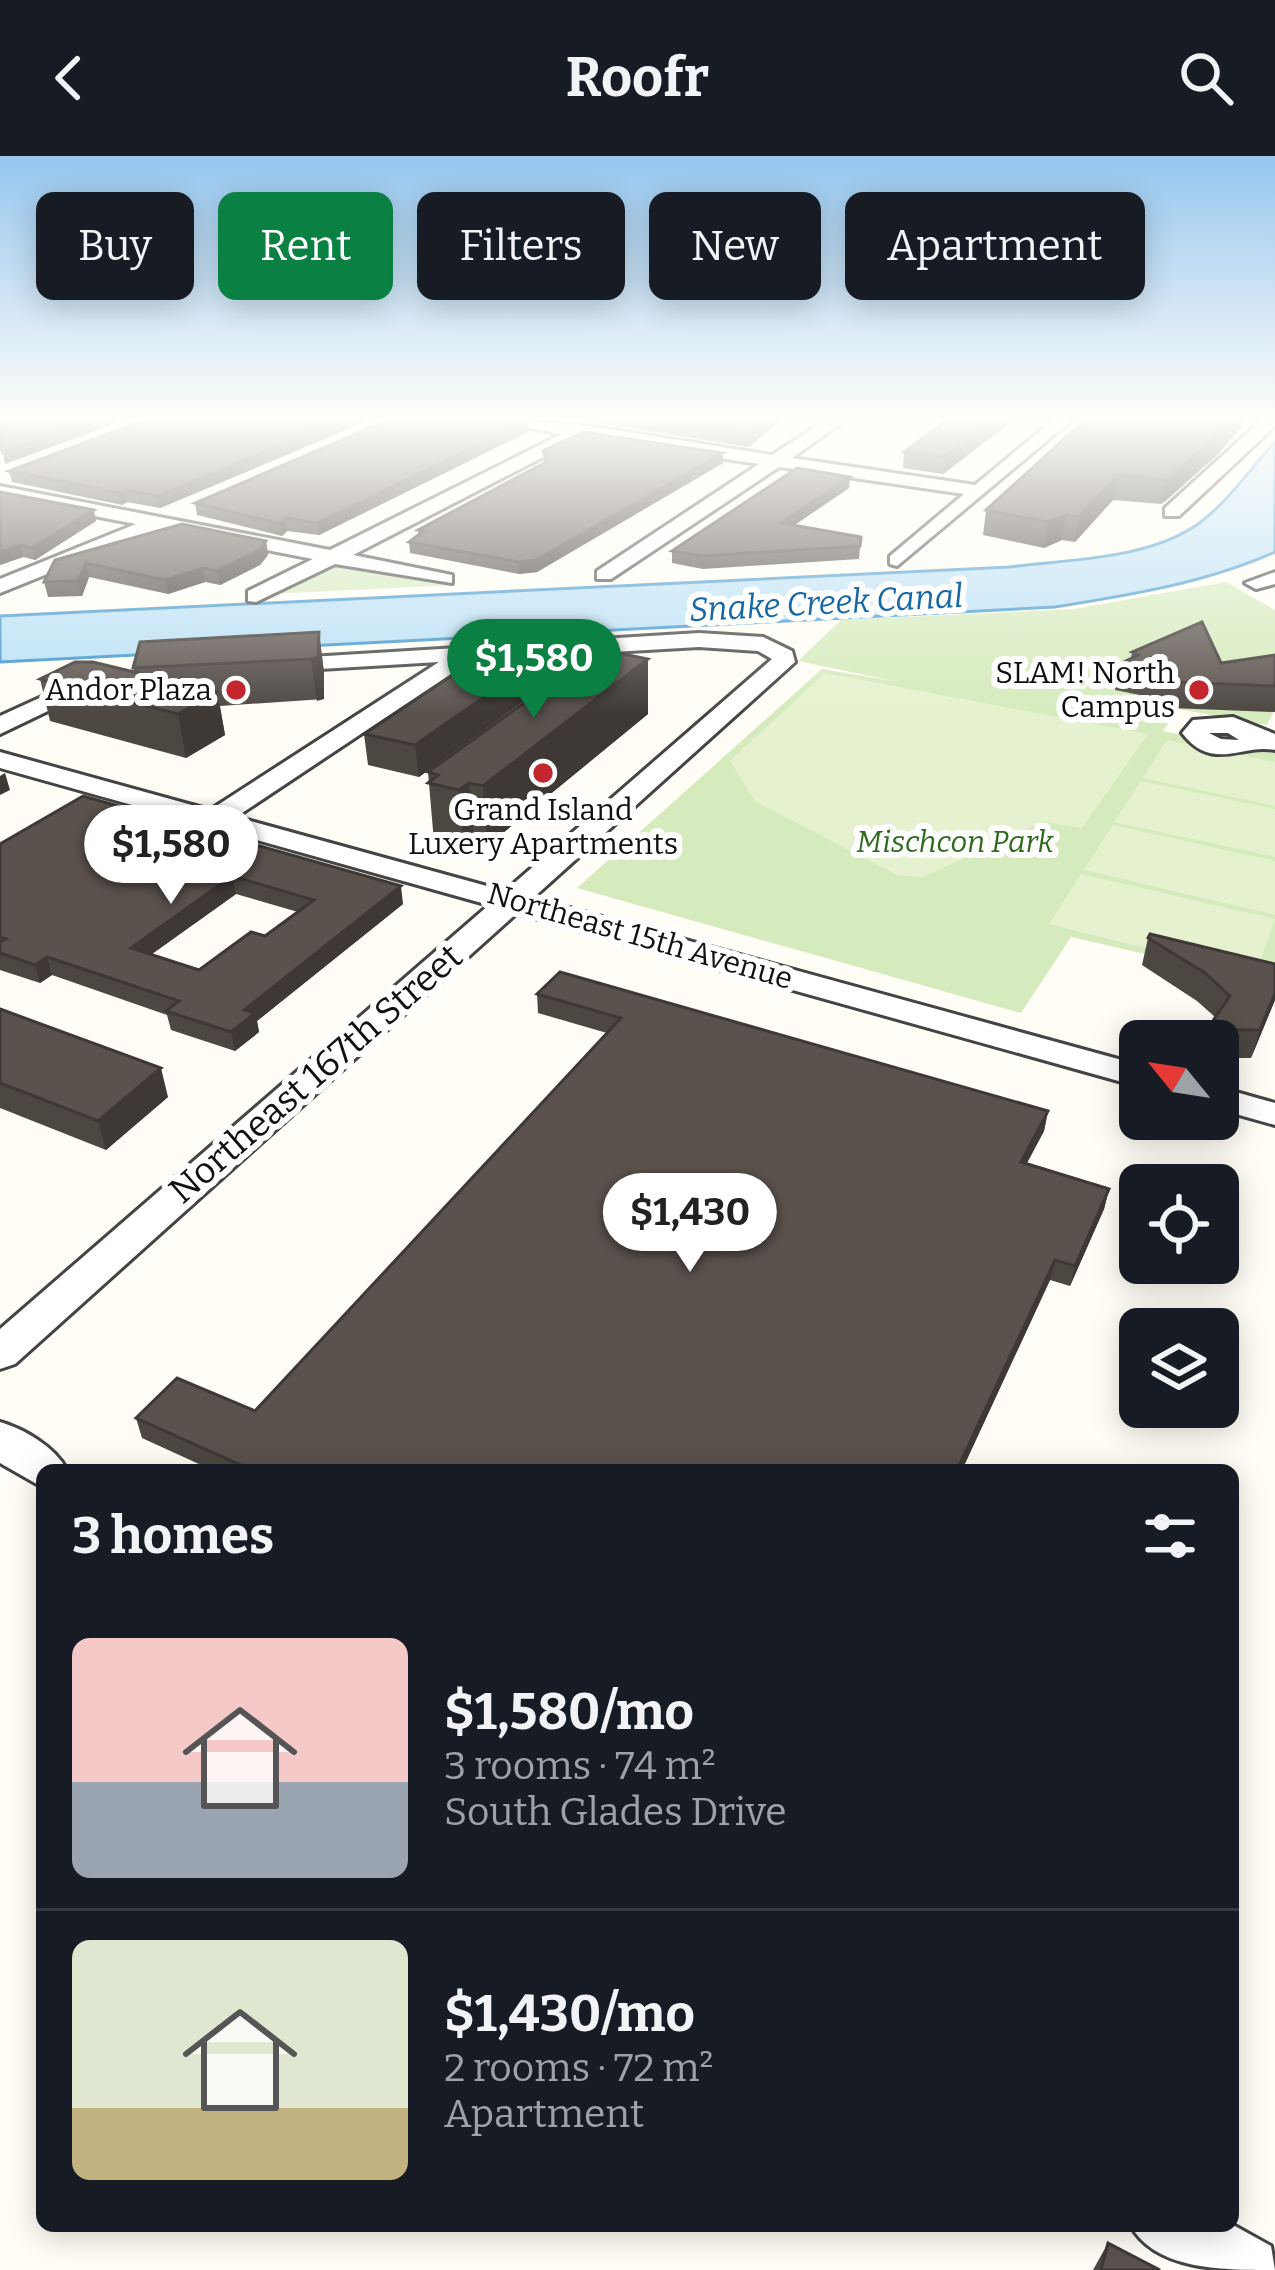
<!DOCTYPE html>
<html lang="en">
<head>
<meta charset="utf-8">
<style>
  body { margin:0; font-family:Bitter,serif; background:#242831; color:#f1f3f6; height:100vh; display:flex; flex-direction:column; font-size:45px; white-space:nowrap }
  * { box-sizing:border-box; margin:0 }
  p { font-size:39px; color:#9ea1a6 }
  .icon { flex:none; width:66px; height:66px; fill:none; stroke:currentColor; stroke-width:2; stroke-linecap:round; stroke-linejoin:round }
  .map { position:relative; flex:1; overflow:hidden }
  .drawer { position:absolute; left:36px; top:1308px; width:1203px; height:768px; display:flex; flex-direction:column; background:#171b24; border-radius:18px; box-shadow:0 6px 30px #0003 }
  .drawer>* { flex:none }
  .banner { position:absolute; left:36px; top:36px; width:1203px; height:108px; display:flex; gap:24px }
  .needle { width:78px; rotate:300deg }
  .buttons { position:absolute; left:1119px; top:864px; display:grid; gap:24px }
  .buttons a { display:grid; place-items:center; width:120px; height:120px; border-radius:18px; background:#171b24; box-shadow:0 6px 30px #0003; font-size:60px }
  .price { position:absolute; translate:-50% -102px; padding:0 27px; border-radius:42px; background:#fff; color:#222; font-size:39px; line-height:78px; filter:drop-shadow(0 3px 6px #0008) }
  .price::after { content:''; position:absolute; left:50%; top:72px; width:36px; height:27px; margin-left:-18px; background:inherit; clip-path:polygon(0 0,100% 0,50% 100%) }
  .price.active { background:#0b8043; color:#fff }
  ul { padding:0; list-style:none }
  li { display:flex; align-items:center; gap:36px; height:300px; padding:0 36px }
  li+li { border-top:3px solid #363941 }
  li span { display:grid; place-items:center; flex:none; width:336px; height:240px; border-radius:18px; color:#555 }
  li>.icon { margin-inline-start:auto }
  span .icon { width:144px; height:144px; fill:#fffc; stroke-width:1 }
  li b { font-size:51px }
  h2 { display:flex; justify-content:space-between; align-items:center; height:144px; padding:0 36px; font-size:51px }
  .tag { padding:0 42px; border-radius:18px; background:#171b24; box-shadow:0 6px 30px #0003; font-size:42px; line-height:108px }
  .tag.active { background:#0b8043; color:#fff }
  header { display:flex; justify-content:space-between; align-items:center; height:156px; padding:0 36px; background:#171b24; font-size:54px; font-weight:700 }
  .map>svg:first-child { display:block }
</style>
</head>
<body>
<header><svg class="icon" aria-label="back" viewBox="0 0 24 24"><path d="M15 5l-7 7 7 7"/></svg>Roofr<svg class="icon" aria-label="search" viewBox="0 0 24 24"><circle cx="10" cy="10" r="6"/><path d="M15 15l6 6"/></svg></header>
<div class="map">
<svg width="1275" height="2114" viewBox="0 0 1275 2114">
  <rect width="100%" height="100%" fill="#fffdf5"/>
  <g fill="#d5ebbd">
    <polygon points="337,405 455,429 270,438"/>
    <polygon points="1226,426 1275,454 1275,553 1267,569 1178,553 1163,575 1275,596 1275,828 1071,781 1021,857 577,732 822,513 899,526 798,505 841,464 1074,453"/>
  </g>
  <g fill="#e6f2cf">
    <polygon points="825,517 1148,578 1082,672 1043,666 923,721 897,719 755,645 730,605"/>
    <polygon points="1167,584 1275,606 1275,650 1143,622"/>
    <polygon points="1141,625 1275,653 1275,701 1114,666"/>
    <polygon points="1113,669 1275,705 1275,759 1084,714"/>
    <polygon points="1081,718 1275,763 1256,819 1049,768"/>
  </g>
  <path fill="#b9e0f7" stroke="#3f96cf" stroke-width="3" d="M 1275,286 L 1275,396 C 1205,427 1130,439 1055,451 L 0,506 L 0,460 L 1009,411 C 1069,403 1147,404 1198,368 C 1227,347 1251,312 1275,286 Z"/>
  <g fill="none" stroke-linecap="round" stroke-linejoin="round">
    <defs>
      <g id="minor">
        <polygon points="478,262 583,269 772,299 829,262 848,262 792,302 975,329 1056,262 1074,262 897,410 890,408 890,400 964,338 779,311 611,423 597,423 597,415 759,308 582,281 353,399 452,419 452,427 335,408 256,446 248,445 248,435 313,403 159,373 0,437 0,423 136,368 0,342 0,330 330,394 562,278"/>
        <polygon points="1264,262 1275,262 1275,270 1179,360 1165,360 1165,352"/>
        <polygon points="1275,416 1275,428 1256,433 1245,427"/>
        <path d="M 699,477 L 763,481 L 792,495 L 795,506 L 533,742 L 1140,909 L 1140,931 L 517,757 L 15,1208 L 0,1213 L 0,1173 L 489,749 L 0,612 L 0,596 L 210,654 L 439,506 L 269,516 L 261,514 L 261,504 ZM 699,491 L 758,495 L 772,503 L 505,735 L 236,661 L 472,504 Z"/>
        <polygon points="92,518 104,525 100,530 0,578 0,560"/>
        <path d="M 1233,561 L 1275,578 L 1275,594 C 1242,587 1213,617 1182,577 L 1193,564 ZM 1209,577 L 1228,577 L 1239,584 L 1221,583 Z"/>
        <polygon points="1218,931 1275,947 1275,969 1218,953"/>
        <path d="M 0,1266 C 24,1273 55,1291 67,1314 L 42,1314 L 42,1331 L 0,1307 Z"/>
        <path d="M 1233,2069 L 1271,2090 L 1275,2114 C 1221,2114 1156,2114 1131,2070 Z"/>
      </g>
    </defs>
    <use href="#minor" stroke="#444" stroke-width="6"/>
    <use href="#minor" fill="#fff" fill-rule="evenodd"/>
  </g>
  <g fill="#4d4742" fill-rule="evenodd">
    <polygon points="150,262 374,262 160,352 127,346 122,349 12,326 9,315"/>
    <polygon points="548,262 787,262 775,269 749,291 583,265"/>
    <polygon points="950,262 1016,262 943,318 903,312 904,296"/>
    <polygon points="1087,262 1249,262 1217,299 1167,344 1161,348 1113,344 1075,386 1062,384 1044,392 983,379 986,354"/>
    <polygon points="528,276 319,379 287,375 282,380 197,359 195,347"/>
    <polygon points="543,295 723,297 723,307 537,416 519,418 410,397 409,386 418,379 418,374 544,307"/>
    <polygon points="849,332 794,369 861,381 859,403 703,413 672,407 672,395"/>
    <polygon points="0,336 96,365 35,404 23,401 0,409"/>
    <polygon points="266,385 268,399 260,409 220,429 205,426 168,438 89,421 82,440 48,441 44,426 55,404"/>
    <polygon points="319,476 324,517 324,543 220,550 225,579 186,602 50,565 40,523 134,516 133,512"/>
    <polygon points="552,494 553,524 419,621 368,609 364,578"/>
    <polygon points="1132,496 1221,507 1275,499 1275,556 1170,552 1170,545 1115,534 1120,508 1131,503"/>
    <polygon points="648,503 648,558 487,690 474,686 464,694 434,686 428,616"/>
    <path d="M 83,640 L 403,748 L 257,865 L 259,876 L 235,895 L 171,874 L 167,859 L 52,819 L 40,827 L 0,814 L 0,688 ZM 236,738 L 298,756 L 265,780 L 199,814 L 152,798 Z"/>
    <polygon points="1148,782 1275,808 1275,844 1251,902 1225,902 1218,898 1218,885 1207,885 1215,861 1197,845 1142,809"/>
    <polygon points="537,838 1048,955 1044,975 1026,1008 1109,1033 1104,1053 1070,1130 1050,1124 962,1314 212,1314 142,1282 136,1262 255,1255 607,877 538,857"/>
    <polygon points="0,853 168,941 106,994 0,952"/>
    <polygon points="1108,2087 1160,2114 1093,2114"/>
  </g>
  <g fill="#3f3936">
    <polygon points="99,262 131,262 5,308 3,297"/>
    <polygon points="346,262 374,262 160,352 158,340"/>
    <polygon points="771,262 787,262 775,269 749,291 750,280"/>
    <polygon points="998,262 1016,262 943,318 945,301"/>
    <polygon points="1234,262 1249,262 1217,299 1161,348 1166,324"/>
    <polygon points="528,265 528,276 319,379 317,367"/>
    <polygon points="723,297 723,307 537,416 519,418 519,406"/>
    <polygon points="1118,319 1113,344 1075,386 1079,361"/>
    <polygon points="850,321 849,332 780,379 781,367"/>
    <polygon points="125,334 127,346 122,349 119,337"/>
    <polygon points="94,354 96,365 35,404 32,392"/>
    <polygon points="1066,359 1062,384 1044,392 1048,366"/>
    <polygon points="285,362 287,375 282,380 281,368"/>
    <polygon points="266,385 268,399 260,409 220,429 217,415"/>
    <polygon points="20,389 23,401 0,409 0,396"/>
    <polygon points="86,407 89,421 82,440 78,425"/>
    <polygon points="203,412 205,426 168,438 165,424"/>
    <polygon points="319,476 324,517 324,543 317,545 311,503"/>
    <polygon points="552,494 553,524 419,621 415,589"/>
    <polygon points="648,503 648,558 487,690 483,630"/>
    <polygon points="217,536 225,579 186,602 178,558"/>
    <polygon points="5,617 10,634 0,639 0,620"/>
    <polygon points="469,627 474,686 464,694 459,634"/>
    <polygon points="232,720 236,738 135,810 131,792"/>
    <polygon points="401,730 403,748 257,865 259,876 235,895 231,876 244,854"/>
    <polygon points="47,801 52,819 40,827 35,809"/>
    <polygon points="1275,837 1275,844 1251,902 1260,874"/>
    <polygon points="161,912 168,941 106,994 98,965"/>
    <polygon points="1048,955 1044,975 1017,1026 1021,1006"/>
    <polygon points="1109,1033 1104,1053 1070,1130 1075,1110"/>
    <polygon points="1055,1104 1050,1124 962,1314 957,1314"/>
  </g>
  <g fill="#5a524d" stroke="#3f3936" stroke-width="3" fill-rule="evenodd">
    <polygon points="0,262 99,262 3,297 0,290"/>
    <polygon points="150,262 346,262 158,340 125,334 119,337 9,315"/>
    <polygon points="393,262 512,262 528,265 317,367 285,362 281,368 195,347"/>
    <polygon points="638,262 771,262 750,280"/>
    <polygon points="950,262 998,262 945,301 904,296"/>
    <polygon points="1087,262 1234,262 1222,275 1166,324 1118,319 1079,361 1066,359 1048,366 986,354"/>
    <polygon points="583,276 723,297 536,404 519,406 409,386 424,375 418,374 548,305 543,295"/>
    <polygon points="797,312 850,321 781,367 861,381 860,390 703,400 672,395"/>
    <polygon points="0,336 94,354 32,392 20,389 0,396"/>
    <polygon points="182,368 266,385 258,395 217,415 203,412 165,424 86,407 78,425 44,426 55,404"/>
    <polygon points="1202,466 1221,507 1275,499 1275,530 1176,526 1175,519 1120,508 1138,499 1132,496"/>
    <polygon points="319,476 318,501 311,503 133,512 140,486"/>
    <polygon points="507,483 552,494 415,589 364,578"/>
    <polygon points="599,493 648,503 483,630 469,627 459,634 428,627 438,619 428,616"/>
    <polygon points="75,506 93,506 217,536 178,558 40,523"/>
    <path d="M 83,640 L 401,730 L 244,854 L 255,857 L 231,876 L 166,855 L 179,845 L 47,801 L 35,809 L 0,797 L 0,786 L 6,783 L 0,781 L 0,688 ZM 232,720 L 314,744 L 265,780 L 251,776 L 199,814 L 131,792 Z"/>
    <polygon points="1150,778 1275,808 1275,837 1260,874 1233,874 1214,863 1230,840 1205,817 1148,782"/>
    <polygon points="560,816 1048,955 1021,1006 1109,1033 1075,1110 1055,1104 957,1314 252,1314 136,1262 177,1222 255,1255 621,862 537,838"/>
    <polygon points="0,853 161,912 98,965 0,927"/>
    <polygon points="1108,2087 1160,2114 1101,2114"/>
  </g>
  <linearGradient id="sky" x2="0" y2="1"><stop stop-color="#95c6ee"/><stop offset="0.47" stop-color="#fffefa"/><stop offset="1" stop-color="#fffefa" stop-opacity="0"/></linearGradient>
  <rect width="1275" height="558" fill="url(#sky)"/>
  <g fill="#c4262e" stroke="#fff" stroke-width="4.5">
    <circle cx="236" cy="534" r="12"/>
    <circle cx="1199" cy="534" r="12"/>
    <circle cx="543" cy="617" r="12"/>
  </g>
  <g text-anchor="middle" stroke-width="12" stroke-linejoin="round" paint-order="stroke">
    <g font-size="30" fill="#111" stroke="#fff" text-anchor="end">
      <text x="1175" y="527">SLAM! North<tspan x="1175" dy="34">Campus</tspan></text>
      <text x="212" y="544">Andor Plaza</text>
      <text x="543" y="664" text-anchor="middle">Grand Island<tspan x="543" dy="34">Luxery Apartments</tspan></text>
    </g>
    <g font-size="30" font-style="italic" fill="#2f6b1f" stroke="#fff">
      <text x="955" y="696">Mischcon Park</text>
    </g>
    <g font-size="30" fill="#111" stroke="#fff">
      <text transform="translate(640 780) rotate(16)" y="10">Northeast 15th Avenue</text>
    </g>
    <g font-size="33" font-style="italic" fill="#1768a6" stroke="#fff">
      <text transform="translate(826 446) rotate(-3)" y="12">Snake Creek Canal</text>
    </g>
    <g font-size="36" fill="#111" stroke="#fff">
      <text transform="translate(315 917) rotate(-41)" y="13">Northeast 167th Street</text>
    </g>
  </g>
</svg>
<div class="buttons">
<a><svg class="needle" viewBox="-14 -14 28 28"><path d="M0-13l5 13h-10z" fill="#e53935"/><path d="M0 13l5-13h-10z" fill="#9ea1a6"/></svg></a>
<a><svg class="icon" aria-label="locate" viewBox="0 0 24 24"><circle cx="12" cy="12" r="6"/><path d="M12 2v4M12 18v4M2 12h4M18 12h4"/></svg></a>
<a><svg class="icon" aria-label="layers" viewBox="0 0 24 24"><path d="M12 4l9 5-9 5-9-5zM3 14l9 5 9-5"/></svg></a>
</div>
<b class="price active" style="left:534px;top:565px">$1,580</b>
<b class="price" style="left:171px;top:751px">$1,580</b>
<b class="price" style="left:690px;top:1119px">$1,430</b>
<div class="banner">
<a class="tag">Buy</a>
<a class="tag active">Rent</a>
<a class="tag">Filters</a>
<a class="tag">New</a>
<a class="tag">Apartment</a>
</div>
<section class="drawer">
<h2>3 homes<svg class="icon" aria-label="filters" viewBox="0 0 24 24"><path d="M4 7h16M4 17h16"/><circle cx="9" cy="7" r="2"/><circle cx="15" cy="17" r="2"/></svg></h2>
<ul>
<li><span style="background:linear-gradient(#f6c9c9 60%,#9aa5b1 0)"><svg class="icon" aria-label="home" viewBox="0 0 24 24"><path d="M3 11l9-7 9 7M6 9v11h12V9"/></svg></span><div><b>$1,580/mo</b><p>3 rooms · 74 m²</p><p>South Glades Drive</p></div></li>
<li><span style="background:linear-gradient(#dfe7d0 70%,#c2b280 0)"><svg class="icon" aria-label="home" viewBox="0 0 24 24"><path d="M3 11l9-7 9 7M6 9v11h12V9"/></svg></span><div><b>$1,430/mo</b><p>2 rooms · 72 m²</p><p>Apartment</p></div></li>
</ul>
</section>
</div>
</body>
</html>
